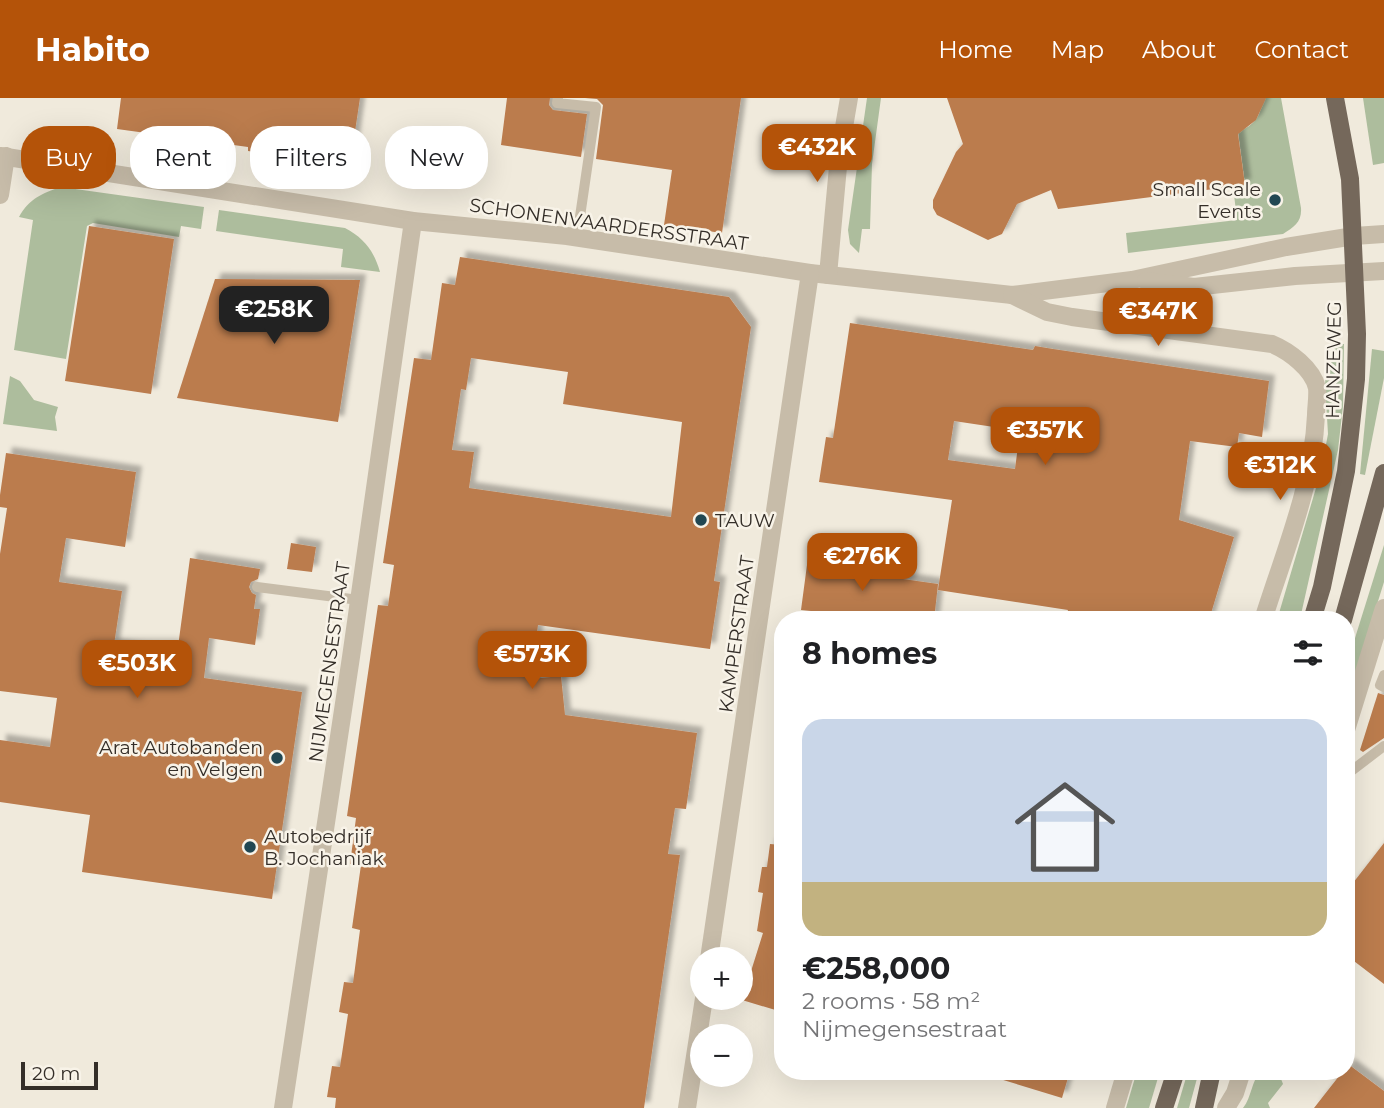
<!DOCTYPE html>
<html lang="en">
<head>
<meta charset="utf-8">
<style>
  body { margin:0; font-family:Montserrat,sans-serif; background:#f2f2f2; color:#202124; height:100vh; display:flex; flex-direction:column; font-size:26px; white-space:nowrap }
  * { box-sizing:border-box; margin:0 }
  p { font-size:23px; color:#757577 }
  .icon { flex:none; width:38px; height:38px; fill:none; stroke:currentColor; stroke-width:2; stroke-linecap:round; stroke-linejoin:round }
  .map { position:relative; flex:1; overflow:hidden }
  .drawer { position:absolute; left:774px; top:513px; width:581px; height:469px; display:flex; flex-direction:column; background:#fff; border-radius:28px; box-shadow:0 7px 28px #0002 }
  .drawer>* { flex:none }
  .guide { position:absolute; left:21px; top:28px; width:648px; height:63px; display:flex; gap:14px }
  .controls { position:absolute; left:690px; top:849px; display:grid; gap:14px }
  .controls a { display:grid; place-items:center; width:63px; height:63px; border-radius:50%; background:#fff; box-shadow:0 7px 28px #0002; font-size:35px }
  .scale { position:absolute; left:21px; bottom:18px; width:77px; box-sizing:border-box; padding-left:7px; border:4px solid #342e28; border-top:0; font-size:19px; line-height:24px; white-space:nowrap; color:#342e28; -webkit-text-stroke:5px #f8f3e8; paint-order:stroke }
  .price { position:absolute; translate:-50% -60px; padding:0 16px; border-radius:14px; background:#b45309; color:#fff; font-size:23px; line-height:46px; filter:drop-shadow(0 2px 4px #0008) }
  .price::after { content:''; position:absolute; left:50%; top:42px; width:21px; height:16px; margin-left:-10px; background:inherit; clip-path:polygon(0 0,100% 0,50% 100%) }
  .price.current { background:#222; color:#fff }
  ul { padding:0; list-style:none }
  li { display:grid; align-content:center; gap:14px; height:371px; padding:0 28px }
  li span { display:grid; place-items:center; height:217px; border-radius:21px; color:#555 }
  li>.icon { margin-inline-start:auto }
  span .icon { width:126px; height:126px; fill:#fffc; stroke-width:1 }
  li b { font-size:30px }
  h2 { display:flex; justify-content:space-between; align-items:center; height:84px; padding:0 28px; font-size:30px }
  .tag { padding:0 24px; border-radius:28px; background:#fff; box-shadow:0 7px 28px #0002; font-size:24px; line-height:63px }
  .tag.current { background:#b45309; color:#fff }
  header { display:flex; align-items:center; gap:42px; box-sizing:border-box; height:98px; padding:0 35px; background:#b45309; color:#fff }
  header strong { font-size:33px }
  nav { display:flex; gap:38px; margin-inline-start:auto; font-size:24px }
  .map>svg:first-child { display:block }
</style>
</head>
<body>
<header>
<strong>Habito</strong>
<nav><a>Home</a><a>Map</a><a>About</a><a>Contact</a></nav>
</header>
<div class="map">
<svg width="1384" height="1010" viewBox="0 0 1384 1010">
  <defs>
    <filter id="shadow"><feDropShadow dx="6" dy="-6" stdDeviation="2" flood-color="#0004"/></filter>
  </defs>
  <rect width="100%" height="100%" fill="#f0eadc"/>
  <g fill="#adbd9d">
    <polygon points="867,0 881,0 872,66 870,131 862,131 859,155 850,146 848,132"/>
    <path d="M 1262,0 L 1281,0 L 1301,110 C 1302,124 1294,129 1283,136 L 1128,155 L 1126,135 L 1237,122 L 1233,88 L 1245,86 L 1238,33 C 1254,29 1262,16 1262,0 Z"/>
    <polygon points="1363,0 1384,0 1384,65 1373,67"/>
    <path d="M 61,89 L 204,109 L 201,131 L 181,128 L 179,139 L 93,125 L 87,128 L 66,261 L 14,252 L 33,122 L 19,119 C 29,101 42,95 61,89 Z"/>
    <path d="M 219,112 L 345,130 C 364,140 374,153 380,174 L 341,169 L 343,151 L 216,133 Z"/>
    <polygon points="1334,246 1344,246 1343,308 1338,352 1300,521 1277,522 1321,373 1328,336 1325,286 1329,252"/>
    <polygon points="1372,251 1384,253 1384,280 1365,377 1360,376"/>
    <polygon points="10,278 20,283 34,302 58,309 55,319 57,333 3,326"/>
    <polygon points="1384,447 1384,484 1346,606 1346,569"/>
    <polygon points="1137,973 1160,973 1149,1010 1126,1010"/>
    <polygon points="1188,973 1199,973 1189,1010 1177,1010"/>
    <path d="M 1261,973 L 1278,973 L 1283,986 L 1268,1005 L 1270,1010 L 1243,1010 C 1252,999 1251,983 1261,973 Z"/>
  </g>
  <g fill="#bb7b4e" fill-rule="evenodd" filter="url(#shadow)">
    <polygon points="121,0 360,0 350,67 248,53 248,49 117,31"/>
    <polygon points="507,0 550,0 549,7 553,12 587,16 581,59 501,47"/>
    <polygon points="585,0 741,0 722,135 664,127 672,72 596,61 603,7 597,1"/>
    <polygon points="947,0 1266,0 1256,22 1238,36 1245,87 1058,111 1051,92 1017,106 1002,136 988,142 937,117 933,110 933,102 956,54 963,46"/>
    <polygon points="89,128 174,141 151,296 65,283"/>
    <path d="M 460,159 L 729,199 L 751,229 L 714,483 L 720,484 L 710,551 L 538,527 L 531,581 L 561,578 L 565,617 L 697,635 L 686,711 L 675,710 L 668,756 L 680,757 L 644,1010 L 335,1010 L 336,1000 L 327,999 L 332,968 L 340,969 L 348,916 L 339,914 L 344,884 L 353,885 L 360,832 L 352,830 L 361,767 L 350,766 L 356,720 L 347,718 L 378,507 L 388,508 L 394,467 L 383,465 L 414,260 L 431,262 L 442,185 L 455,187 ZM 471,260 L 568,274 L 563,306 L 682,324 L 671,419 L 469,390 L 474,354 L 452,352 L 461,291 L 466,292 Z"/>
    <polygon points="215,181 360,182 338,324 177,300"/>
    <path d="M 850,225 L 1033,252 L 1035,248 L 1053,251 L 1269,283 L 1262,339 L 1239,335 L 1237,349 L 1190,343 L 1179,422 L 1234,439 L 1209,522 L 1065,522 L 1068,512 L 938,492 L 952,402 L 819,384 L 826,339 L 833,340 ZM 954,323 L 1020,333 L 1015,371 L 948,362 Z"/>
    <polygon points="6,355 136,374 125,449 66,440 59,484 122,493 114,547 177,556 190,460 260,471 258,481 251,484 249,489 252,495 256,497 254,511 260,511 255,547 209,540 204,580 302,594 272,801 82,774 90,717 0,704 0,642 50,649 57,600 0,593 0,456 7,410 0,409 0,397"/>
    <polygon points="291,445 316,449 312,474 287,471"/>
    <polygon points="809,452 856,458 854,474 938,486 934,522 810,522 811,513 801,512"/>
    <polygon points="1378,595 1384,597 1384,640 1363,654 1360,652"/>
    <polygon points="1384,745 1384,886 1346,857 1346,794"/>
    <polygon points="770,746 782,747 782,914 742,902 763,835 757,833 763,795 758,794 762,769 767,769"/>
    <polygon points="1348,966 1384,993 1384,1010 1314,1010 1343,973 1346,973"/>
    <polygon points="991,973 1070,973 1062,1000 990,978"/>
  </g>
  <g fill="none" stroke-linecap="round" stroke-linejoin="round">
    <g stroke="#c7bca9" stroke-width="10">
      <polyline points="558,0 557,5 596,9 577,139"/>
      <polyline points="257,489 359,502"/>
      <polyline points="1384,577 1380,587 1384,589"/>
      <polyline points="1346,677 1384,648"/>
    </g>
    <g stroke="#c7bca9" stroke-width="18">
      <polyline points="0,58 413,123 567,138 810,175 1012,197 1132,182 1286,149 1354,138 1384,136"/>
      <polyline points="0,97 6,58"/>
      <polyline points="828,177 839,58 849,0"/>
      <polyline points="1146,183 1194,189 1295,178 1384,173"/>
      <path d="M 1012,197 L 1047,214 L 1072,219 L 1272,246 C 1289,253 1313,271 1317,290 C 1318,298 1316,309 1316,317 C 1313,387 1284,455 1263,522"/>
      <polyline points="1346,632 1384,510"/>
      <polyline points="709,861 810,175"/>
      <polyline points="283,1010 351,559 413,123"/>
      <polyline points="687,1010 704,900"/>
      <polyline points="1115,1010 1126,973"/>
      <polyline points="1226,1010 1235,995 1242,973"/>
    </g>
    <g stroke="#75685b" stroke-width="18">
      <polyline points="1312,522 1322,489 1346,373 1356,281 1357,236 1350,81 1335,0"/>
      <polyline points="1343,522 1384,375"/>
      <polyline points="1164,1010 1176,973"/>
      <polyline points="1204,1010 1212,973"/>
    </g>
  </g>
  <g fill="#214752" stroke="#f8f3e8" stroke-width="2.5">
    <circle cx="1275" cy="102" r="7"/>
    <circle cx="701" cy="422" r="7"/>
    <circle cx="277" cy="660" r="7"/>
    <circle cx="250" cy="749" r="7"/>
  </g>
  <g text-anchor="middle" stroke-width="5" stroke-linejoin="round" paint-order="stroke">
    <g font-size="19" fill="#342e28" stroke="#f8f3e8" text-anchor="end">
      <text x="1261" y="98">Small Scale<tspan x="1261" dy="22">Events</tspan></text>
      <text x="715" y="429" text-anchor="start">TAUW</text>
      <text x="263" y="656">Arat Autobanden<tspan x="263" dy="22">en Velgen</tspan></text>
      <text x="264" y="745" text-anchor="start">Autobedrijf<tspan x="264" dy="22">B. Jochaniak</tspan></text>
    </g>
    <g font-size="19" fill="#342e28" stroke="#f8f3e8">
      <text transform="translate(609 126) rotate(8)" y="7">SCHONENVAARDERSSTRAAT</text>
      <text transform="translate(1333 262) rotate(-89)" y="7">HANZEWEG</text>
      <text transform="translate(736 536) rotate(-82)" y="7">KAMPERSTRAAT</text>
      <text transform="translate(329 564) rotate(-82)" y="7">NIJMEGENSESTRAAT</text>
    </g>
  </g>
</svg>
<div class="controls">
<a>+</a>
<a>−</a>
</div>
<div class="scale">20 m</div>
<b class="price" style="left:817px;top:86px">€432K</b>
<b class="price current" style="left:274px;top:248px">€258K</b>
<b class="price" style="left:1158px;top:250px">€347K</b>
<b class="price" style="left:1045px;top:369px">€357K</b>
<b class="price" style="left:1280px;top:404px">€312K</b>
<b class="price" style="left:862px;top:495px">€276K</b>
<b class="price" style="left:532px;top:593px">€573K</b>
<b class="price" style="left:137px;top:602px">€503K</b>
<div class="guide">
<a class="tag current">Buy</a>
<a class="tag">Rent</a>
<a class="tag">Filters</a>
<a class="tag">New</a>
</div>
<section class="drawer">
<h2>8 homes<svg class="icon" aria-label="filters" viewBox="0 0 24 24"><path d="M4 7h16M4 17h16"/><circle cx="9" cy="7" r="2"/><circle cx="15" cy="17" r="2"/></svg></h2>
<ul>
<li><span style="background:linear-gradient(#c9d6e8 75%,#c2b280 0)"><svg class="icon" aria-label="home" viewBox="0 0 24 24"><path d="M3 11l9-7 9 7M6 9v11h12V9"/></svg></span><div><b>€258,000</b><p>2 rooms · 58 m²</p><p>Nijmegensestraat</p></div></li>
</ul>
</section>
</div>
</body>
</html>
